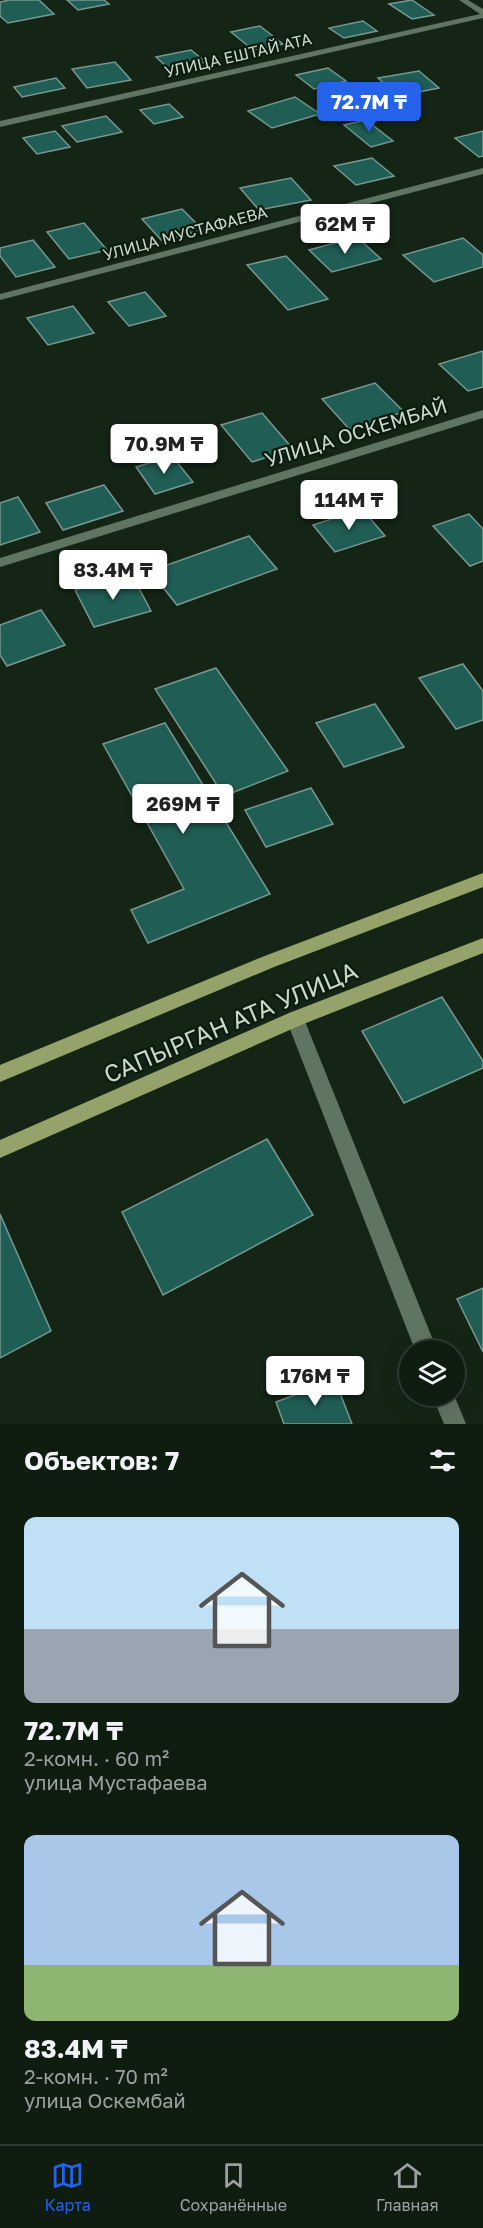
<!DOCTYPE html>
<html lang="ru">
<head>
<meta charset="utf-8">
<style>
  body { margin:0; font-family:"Golos Text",sans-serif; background:#1d291e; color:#f1f3f6; height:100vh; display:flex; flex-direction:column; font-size:22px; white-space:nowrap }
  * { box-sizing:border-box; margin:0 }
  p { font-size:20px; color:#9ba19f }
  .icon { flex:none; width:33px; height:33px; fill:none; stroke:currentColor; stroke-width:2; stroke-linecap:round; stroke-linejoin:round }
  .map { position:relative; height:1424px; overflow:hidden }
  .sheet { display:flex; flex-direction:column; background:#0f1c10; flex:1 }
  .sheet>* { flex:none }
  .fabs { position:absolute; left:399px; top:1340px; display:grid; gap:12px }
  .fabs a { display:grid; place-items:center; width:66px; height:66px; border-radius:50%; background:#0f1c10; box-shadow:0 6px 24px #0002,0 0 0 2px #2f3a30; font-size:30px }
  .price { position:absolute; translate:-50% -51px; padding:0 14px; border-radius:6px; background:#fff; color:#222; font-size:20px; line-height:39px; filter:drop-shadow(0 2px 3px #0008) }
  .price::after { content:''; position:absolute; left:50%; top:36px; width:18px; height:14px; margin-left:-9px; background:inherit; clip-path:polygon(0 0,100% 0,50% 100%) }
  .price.selected { background:#2563eb; color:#fff }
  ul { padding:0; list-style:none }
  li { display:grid; align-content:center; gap:12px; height:318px; padding:0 24px }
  li span { display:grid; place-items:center; height:186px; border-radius:12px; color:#555 }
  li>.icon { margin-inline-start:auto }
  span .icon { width:108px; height:108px; fill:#fffc; stroke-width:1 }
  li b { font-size:26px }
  h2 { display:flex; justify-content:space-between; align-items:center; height:72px; padding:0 24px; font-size:26px }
  .dock { display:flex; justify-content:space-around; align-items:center; height:84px; border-top:2px solid #2f3a30; background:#0f1c10; font-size:16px; color:#9ba19f }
  .dock a { display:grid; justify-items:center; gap:3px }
  .dock .selected { color:#2563eb }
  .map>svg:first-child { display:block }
</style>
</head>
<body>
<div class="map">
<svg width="483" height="1424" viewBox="0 0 483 1424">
  <rect width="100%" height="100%" fill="#142516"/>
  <g fill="#205e55" stroke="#779790" stroke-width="1.5">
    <polygon points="10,0 39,0 54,14 8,23 0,16 0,2"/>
    <polygon points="67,0 104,0 109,4 78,10"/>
    <polygon points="412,0 434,15 412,19 389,4"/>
    <polygon points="363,21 377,31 344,38 329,28"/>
    <polygon points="260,26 283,44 253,50 231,32"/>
    <polygon points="191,50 206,62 170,70 156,57"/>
    <polygon points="115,62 131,80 87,88 72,69"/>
    <polygon points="328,68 346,81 314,89 296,75"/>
    <polygon points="419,71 439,88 398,96 378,78"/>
    <polygon points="56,78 65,88 22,97 14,87"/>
    <polygon points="295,97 320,114 272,128 248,111"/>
    <polygon points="169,104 183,117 154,124 140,110"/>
    <polygon points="106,116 122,132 77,142 62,126"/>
    <polygon points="366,120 393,141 371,147 344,125"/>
    <polygon points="55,131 70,147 37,154 23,138"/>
    <polygon points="483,131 483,156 479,157 455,138"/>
    <polygon points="372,158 394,176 356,185 334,166"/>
    <polygon points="291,178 311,200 259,210 240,188"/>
    <polygon points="182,209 203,230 162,241 142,219"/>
    <polygon points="84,223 107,250 69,259 47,232"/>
    <polygon points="357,237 381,259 332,272 309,250"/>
    <polygon points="463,238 483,255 483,267 434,282 403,255"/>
    <polygon points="33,240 55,267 16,277 0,256 0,248"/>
    <polygon points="286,256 328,299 288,310 247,265"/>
    <polygon points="145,292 166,316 129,326 108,302"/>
    <polygon points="73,306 94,333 48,345 27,318"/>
    <polygon points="483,351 483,387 468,391 439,364"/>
    <polygon points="375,383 404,412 349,429 322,399"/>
    <polygon points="262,413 293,449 252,462 221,425"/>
    <polygon points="172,456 193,482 155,494 136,467"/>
    <polygon points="104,485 123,511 63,530 46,503"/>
    <polygon points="18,497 40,532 0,545 0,503"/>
    <polygon points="362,509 385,536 335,552 313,525"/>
    <polygon points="469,514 483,529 483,561 470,566 433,526"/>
    <polygon points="249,536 277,569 177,605 150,571"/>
    <polygon points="132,575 151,611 94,627 75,590"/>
    <polygon points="41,610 65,645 7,666 0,655 0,625"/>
    <polygon points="463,664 483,691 483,720 456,729 419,678"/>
    <polygon points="216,668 288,771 224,796 155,689"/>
    <polygon points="375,704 404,747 344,767 316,723"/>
    <polygon points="165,723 270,894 148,943 131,910 184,889 103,744"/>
    <polygon points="311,788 333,824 266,847 245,810"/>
    <polygon points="442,997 483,1061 483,1068 404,1103 362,1031"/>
    <polygon points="267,1139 313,1215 163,1295 122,1212"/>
    <polygon points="0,1214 51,1331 0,1358"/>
    <polygon points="483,1288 483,1352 457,1299"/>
    <polygon points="335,1380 352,1424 284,1424 276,1402"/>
  </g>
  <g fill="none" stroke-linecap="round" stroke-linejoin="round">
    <g fill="#607462" fill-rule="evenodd">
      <polygon points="459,0 468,0 483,9 483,18 0,127 0,121 480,14"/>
      <polygon points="483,168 483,174 0,300 0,294"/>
      <polygon points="483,410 483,418 0,567 0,558"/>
      <polygon points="295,1011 301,1013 304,1019 437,1350 415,1350 286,1019 289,1013"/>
      <polygon points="432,1395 454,1395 466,1424 444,1424"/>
    </g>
    <g fill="#95a26a" fill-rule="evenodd">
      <polygon points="483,873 483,887 274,967 0,1082 0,1065 262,957"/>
      <polygon points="483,938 483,953 301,1025 0,1158 0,1140 289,1013"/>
    </g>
  </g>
  <g text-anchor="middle" stroke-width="4.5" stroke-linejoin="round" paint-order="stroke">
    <g font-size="16" fill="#cbd6cc" stroke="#0b1c0d">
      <text transform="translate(238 55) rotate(-13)" y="6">УЛИЦА ЕШТАЙ АТА</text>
      <text transform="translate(185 233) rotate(-15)" y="6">УЛИЦА МУСТАФАЕВА</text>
    </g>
    <g font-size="20" fill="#cbd6cc" stroke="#0b1c0d">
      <text transform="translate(356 433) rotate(-17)" y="7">УЛИЦА ОСКЕМБАЙ</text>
    </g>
    <g font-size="24" fill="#cbd6cc" stroke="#0b1c0d">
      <text transform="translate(231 1023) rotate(-23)" y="8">САПЫРГАН АТА УЛИЦА</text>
    </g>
  </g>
</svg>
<div class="fabs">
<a><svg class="icon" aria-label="layers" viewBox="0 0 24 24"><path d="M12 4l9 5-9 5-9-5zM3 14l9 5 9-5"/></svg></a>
</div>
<b class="price selected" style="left:369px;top:133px">72.7M ₸</b>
<b class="price" style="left:345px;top:255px">62M ₸</b>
<b class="price" style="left:164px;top:475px">70.9M ₸</b>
<b class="price" style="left:349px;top:531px">114M ₸</b>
<b class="price" style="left:113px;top:601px">83.4M ₸</b>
<b class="price" style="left:183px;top:835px">269M ₸</b>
<b class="price" style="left:315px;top:1407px">176M ₸</b>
</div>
<section class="sheet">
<h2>Объектов: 7<svg class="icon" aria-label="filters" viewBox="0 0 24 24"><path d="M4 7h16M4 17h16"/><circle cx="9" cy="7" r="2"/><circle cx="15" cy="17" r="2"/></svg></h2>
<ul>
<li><span style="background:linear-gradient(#bfe0f5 60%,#9aa5b1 0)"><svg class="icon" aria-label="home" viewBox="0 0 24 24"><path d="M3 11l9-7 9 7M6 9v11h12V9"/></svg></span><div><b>72.7M ₸</b><p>2-комн. · 60 m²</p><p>улица Мустафаева</p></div></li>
<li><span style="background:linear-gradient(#a9c7e8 70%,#8fb573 0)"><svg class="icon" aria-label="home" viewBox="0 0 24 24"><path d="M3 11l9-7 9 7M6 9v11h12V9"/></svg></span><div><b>83.4M ₸</b><p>2-комн. · 70 m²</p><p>улица Оскембай</p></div></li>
</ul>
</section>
<nav class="dock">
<a class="selected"><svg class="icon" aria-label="map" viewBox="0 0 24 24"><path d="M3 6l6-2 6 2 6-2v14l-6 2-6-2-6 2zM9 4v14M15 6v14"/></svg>Карта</a>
<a><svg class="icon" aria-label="saved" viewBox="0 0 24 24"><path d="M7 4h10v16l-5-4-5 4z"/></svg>Сохранённые</a>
<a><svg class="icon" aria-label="home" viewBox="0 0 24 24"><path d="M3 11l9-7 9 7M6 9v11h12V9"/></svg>Главная</a>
</nav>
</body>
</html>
